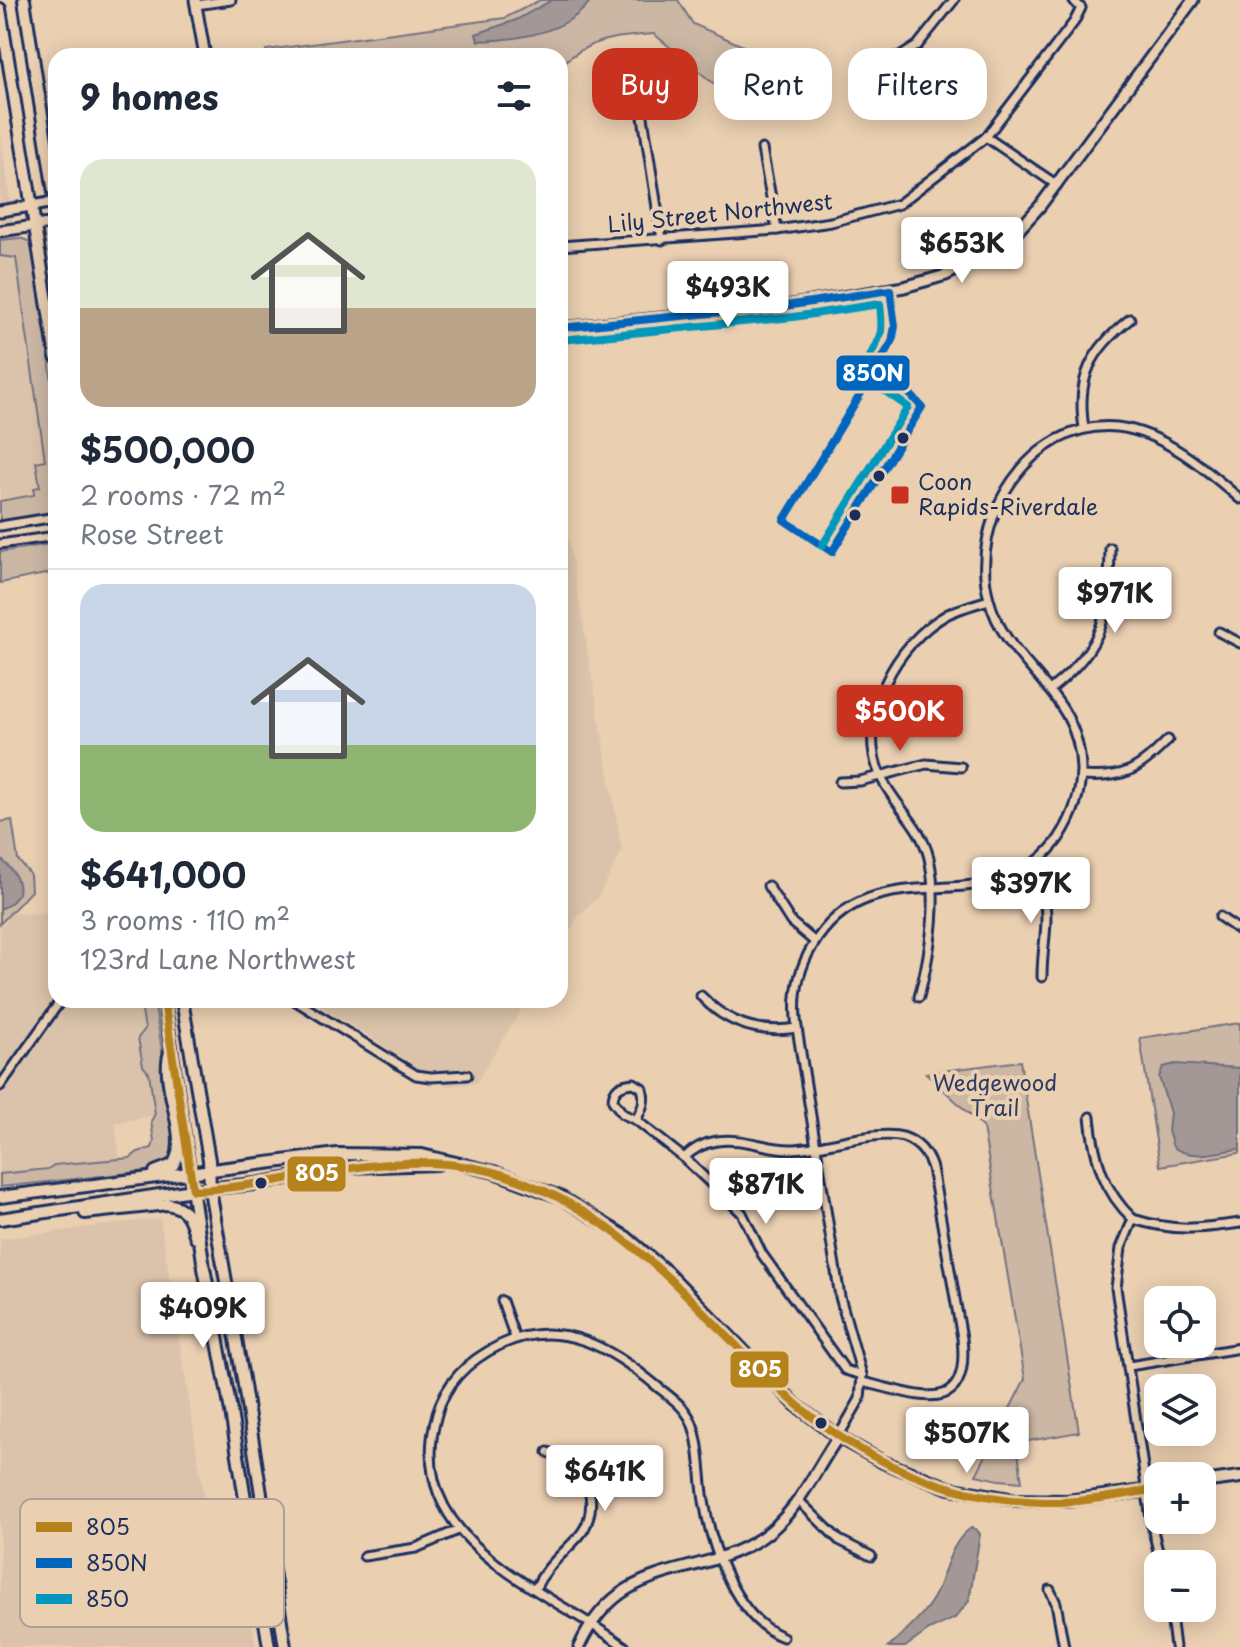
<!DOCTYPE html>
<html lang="en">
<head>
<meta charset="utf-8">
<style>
  body { margin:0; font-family:"Playpen Sans",sans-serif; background:#f2f2f3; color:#1f2937; height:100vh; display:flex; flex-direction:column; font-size:30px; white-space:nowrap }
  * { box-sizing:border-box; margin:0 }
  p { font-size:26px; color:#747a83 }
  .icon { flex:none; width:44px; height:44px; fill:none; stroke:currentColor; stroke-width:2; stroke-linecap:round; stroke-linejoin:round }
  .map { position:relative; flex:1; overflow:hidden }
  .details { position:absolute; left:48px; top:48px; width:520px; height:960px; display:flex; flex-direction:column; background:#fff; border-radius:24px; box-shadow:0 4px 20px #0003 }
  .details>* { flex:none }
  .top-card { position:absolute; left:592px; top:48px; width:528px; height:72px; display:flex; gap:16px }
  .controls { position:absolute; left:1144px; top:1286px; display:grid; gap:16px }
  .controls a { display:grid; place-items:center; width:72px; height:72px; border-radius:16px; background:#fff; box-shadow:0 4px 20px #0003; font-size:40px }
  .price { position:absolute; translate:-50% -68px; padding:0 18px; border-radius:8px; background:#fff; color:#222; font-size:26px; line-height:52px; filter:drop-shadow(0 2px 4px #0008) }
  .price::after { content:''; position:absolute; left:50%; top:48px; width:24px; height:18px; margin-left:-12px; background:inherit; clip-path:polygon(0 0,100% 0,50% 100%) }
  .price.current { background:#c8321e; color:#fff }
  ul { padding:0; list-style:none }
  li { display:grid; align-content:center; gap:16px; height:424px; padding:0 32px }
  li+li { border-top:2px solid #e0e1e3 }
  li span { display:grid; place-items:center; height:248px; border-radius:24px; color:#555 }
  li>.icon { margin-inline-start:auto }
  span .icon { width:144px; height:144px; fill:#fffc; stroke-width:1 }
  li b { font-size:34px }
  h2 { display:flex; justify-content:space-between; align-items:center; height:96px; padding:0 32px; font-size:34px }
  .chip { padding:0 28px; border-radius:24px; background:#fff; box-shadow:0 4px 20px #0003; font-size:28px; line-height:72px }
  .chip.current { background:#c8321e; color:#fff }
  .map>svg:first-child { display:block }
</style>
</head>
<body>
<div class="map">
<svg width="1240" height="1647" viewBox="0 0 1240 1647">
  <rect width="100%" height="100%" fill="#eacfb1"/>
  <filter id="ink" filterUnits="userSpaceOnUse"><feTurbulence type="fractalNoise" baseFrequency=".0125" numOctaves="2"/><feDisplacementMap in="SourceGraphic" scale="16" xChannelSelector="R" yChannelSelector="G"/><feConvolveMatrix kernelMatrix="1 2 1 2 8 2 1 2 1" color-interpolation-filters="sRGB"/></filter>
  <g filter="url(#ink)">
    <g fill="#dbc3ab">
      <polygon points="0,132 53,496 0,503"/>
      <polygon points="560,490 622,851 598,897 579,915 560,946"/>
      <polygon points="12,913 56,914 56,1000 139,1000 158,1115 115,1123 121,1166 0,1173 0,929"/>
      <polygon points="311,1000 527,1000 476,1083 447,1086"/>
      <polygon points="160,1218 211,1540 247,1596 256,1647 0,1647 0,1239"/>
    </g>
    <g fill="#ccb7a5" stroke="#747382" stroke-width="2">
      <path d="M 540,0 L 678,0 L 693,24 L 764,55 L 726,94 L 654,34 C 615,37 590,38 560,66 L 560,56 L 510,56 L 471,51 L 463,56 L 267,56 L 266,50 L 505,18 Z"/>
      <polygon points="20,238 28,241 32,248 48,345 56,424 56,513 0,523 0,501 34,495 34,488 40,487 36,462 45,460 16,258 0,256 0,240"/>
      <polygon points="56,543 56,572 0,583 0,552"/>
      <polygon points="12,820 18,860 30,874 31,891 0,924 0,822"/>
      <polygon points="140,1000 154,1000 173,1120 173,1160 161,1169 139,1172 0,1187 0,1174 48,1169 54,1165 130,1158 138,1152 152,1148 154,1141 151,1121 155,1114 149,1073 143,1066 138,1038 145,1029"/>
      <polygon points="1240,1023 1240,1153 1160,1166 1140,1038"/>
      <polygon points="1020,1061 1079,1432 1017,1443 1022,1482 999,1480 976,1475 1025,1379 983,1127 926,1073"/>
    </g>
    <g fill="#a39895" stroke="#6d6e7f" stroke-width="2">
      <path d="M 552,0 L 591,0 C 568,34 516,40 478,41 L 476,34 L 516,20 Z"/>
      <path d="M 0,858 C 19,874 30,897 0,909 Z"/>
      <path d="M 1175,1064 L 1240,1068 L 1240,1149 C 1218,1151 1192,1161 1173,1147 L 1168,1131 L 1170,1113 L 1159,1077 L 1163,1067 Z"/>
      <path d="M 971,1528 L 976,1529 L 980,1534 L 969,1601 L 955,1618 L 929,1630 L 905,1647 L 888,1647 C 904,1632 925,1615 935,1595 C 946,1573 949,1543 971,1528 Z"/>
    </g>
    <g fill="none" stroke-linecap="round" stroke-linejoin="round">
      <defs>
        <g id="minor">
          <polyline points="196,5 231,0"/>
          <polyline points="861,66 903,55 917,46 954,0"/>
          <polyline points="643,117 662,240"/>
          <polyline points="986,137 1057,185"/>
          <polyline points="762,149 777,230"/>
          <polyline points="560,246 777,230 831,222 899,204 986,137 1074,22 1081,8 1073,0"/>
          <path d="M 1084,428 C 1076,378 1091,350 1130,319"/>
          <polyline points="0,526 56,517"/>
          <polyline points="0,544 56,536"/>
          <polyline points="1219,632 1240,643"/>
          <path d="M 1051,689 C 1105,645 1109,616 1110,548"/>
          <path d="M 1081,776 C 1124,779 1139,770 1168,740"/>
          <polyline points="840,782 860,781 926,764 961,767"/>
          <path d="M 1030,867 C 1057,912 1042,930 1042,977"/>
          <polyline points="768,886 791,922 815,942"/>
          <polyline points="1220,917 1240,931"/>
          <path d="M 701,996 C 727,1024 759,1034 797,1028"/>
          <path d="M 919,997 C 930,954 939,903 929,858 C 921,824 894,806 880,775 C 855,718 896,642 948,614 C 961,608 975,604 989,600"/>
          <polyline points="294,1000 416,1075 431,1077 467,1075"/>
          <path d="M 634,1083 L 642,1088 C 646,1101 642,1109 636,1120 L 623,1114 L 613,1101 C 613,1087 622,1084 634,1083 Z"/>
          <polyline points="0,1086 61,1000"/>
          <path d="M 1090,1117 C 1094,1157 1103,1191 1133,1219 L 1121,1248 L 1116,1288 L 1152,1526 L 1161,1564"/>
          <polyline points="636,1120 684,1158 742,1213 762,1254 845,1370 862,1375"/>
          <path d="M 684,1158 C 693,1149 704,1143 717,1141 C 742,1137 766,1149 791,1149 C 822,1149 876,1129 903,1137 C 918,1142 927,1153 932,1168 L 962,1338 C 971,1422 915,1393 862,1382"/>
          <path d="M 1133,1219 C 1175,1232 1198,1229 1240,1223"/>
          <polyline points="502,1301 515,1338"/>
          <polyline points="1129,1366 1240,1348"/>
          <path d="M 838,1437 L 860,1399 L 862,1375 L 840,1297 L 797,1028 C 793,1000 797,972 812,947 C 873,842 993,931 1059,838 C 1072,818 1081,794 1081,770 C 1080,690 1007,668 989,599 C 967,520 1031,419 1117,427 C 1163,432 1206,469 1240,499"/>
          <polyline points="798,1500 839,1540 871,1556"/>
          <polyline points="364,1556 416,1548 458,1530"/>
          <path d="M 535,1589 C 546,1566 563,1554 579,1536 C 597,1516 594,1477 571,1462 C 565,1458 555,1455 548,1452"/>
          <polyline points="1050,1590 1056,1603 1064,1647"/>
          <polyline points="1170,1608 1175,1647"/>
          <path d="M 625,1647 C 544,1586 400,1543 437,1414 C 446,1381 471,1359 500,1345 C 561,1316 613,1349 659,1388 C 672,1398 686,1408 692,1423 C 701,1446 700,1476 704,1501 C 711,1546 736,1620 783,1637"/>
        </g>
        <g id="tertiary">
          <polyline points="195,0 205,56"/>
          <polyline points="0,211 56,202"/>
          <polyline points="0,231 56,223"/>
          <polyline points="560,328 792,305 904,287 946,275 976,260 1015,234 1040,206 1193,0"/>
          <path d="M 579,1647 C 621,1555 694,1582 761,1538 C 797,1514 814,1472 838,1437"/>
        </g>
        <g id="secondary">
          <polyline points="24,0 56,205"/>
          <polyline points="0,9 56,357"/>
          <polyline points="164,1000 204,1268 230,1406 269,1647"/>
          <polyline points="182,1000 209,1160 210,1190 243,1379 285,1647"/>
          <path d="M 155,1172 L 173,1165 C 192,1136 159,1086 170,1052"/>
          <polyline points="0,1197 337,1154 422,1155 494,1172 560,1197 626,1237 667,1272 796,1405 838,1437 883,1462 949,1488 1016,1500 1067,1501 1158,1489"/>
          <path d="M 85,1213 L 167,1204 C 189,1208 190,1218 196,1238"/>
          <polyline points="0,1219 193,1190 255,1184 350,1167 438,1164"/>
          <polyline points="1202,1482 1240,1477"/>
        </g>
      </defs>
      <use href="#minor" stroke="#1b2f5e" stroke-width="13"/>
      <use href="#tertiary" stroke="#1b2f5e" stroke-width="15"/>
      <use href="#secondary" stroke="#1b2f5e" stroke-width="16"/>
      <use href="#minor" stroke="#eacfb1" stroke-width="7"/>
      <use href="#tertiary" stroke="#eacfb1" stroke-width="9"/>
      <use href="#secondary" stroke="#eacfb1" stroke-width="10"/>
      <defs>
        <path id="bus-1" d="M 164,1000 L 193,1190 C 302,1186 401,1140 510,1177 C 620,1214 690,1300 769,1379 C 842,1452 940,1500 1044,1502 C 1082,1503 1120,1495 1158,1489"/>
        <polyline id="bus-2" points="560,328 792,305 890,290 895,326 892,342 784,520 832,552 922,407 908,392"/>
        <path id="bus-3" d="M 561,340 L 793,317 L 880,304 C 881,313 882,322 881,331 C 878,347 859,365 869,380 L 908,407 L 822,546"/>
      </defs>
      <use href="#bus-1" stroke="#eacfb1" stroke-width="14"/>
      <use href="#bus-2" stroke="#eacfb1" stroke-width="14"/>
      <use href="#bus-3" stroke="#eacfb1" stroke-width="14"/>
      <use href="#bus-1" stroke="#b5821c" stroke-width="8"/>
      <use href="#bus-2" stroke="#0065bd" stroke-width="8"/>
      <use href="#bus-3" stroke="#0497bd" stroke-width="8"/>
    </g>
  </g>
  <g fill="#1b2f5e" stroke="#eacfb1" stroke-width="3">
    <circle cx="903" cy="438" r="7"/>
    <circle cx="879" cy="476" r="7"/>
    <circle cx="855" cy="515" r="7"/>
    <circle cx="261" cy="1183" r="7"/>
    <circle cx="821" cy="1423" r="7"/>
  </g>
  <rect fill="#c8321e" stroke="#eacfb1" stroke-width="3" x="890" y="485" width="20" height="20" rx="4"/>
  <g text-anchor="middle" stroke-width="8" stroke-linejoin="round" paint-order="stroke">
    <g font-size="22" fill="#1b2f5e" stroke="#eacfb1">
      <text transform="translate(720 213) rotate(-6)" y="8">Lily Street Northwest</text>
    </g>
    <g font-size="22" fill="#1b2f5e" stroke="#eacfb1" text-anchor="start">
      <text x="918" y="490">Coon<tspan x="918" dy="25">Rapids-Riverdale</tspan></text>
    </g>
    <g font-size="22" fill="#2d3d65" stroke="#eacfb1">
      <text x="995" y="1091">Wedgewood<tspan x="995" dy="25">Trail</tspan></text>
    </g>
  </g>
  <rect x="20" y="1499" width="264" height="128" rx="12" fill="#eacfb1" stroke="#ac9f98" stroke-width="2"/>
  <rect x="36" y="1522" width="36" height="10" fill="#b5821c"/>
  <rect x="36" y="1558" width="36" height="10" fill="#0065bd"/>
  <rect x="36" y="1594" width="36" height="10" fill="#0497bd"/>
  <g font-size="22" fill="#1b2f5e">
    <text x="86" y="1535">805</text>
    <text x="86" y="1571">850N</text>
    <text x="86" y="1607">850</text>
  </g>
  <g stroke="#eacfb1" stroke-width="3">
    <rect x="835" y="354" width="76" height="38" rx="8" fill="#0065bd"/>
    <rect x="286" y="1155" width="61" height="38" rx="8" fill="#b5821c"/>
    <rect x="729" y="1350" width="61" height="39" rx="8" fill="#b5821c"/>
  </g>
  <g font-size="22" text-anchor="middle" font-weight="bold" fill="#fff">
    <text x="873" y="381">850N</text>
    <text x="317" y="1181">805</text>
    <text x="760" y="1377">805</text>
  </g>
</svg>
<div class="controls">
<a><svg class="icon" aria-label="locate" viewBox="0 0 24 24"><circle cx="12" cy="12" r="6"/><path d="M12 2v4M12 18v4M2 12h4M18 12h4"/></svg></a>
<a><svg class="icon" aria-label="layers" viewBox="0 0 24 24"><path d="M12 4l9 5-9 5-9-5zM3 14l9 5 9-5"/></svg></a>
<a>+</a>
<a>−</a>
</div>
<b class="price" style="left:962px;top:285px">$653K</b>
<b class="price" style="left:728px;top:329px">$493K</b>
<b class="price" style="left:1115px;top:635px">$971K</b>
<b class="price current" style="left:900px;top:753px">$500K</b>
<b class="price" style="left:1031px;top:925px">$397K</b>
<b class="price" style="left:766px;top:1226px">$871K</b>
<b class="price" style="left:203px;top:1350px">$409K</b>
<b class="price" style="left:967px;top:1475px">$507K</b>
<b class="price" style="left:605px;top:1513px">$641K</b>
<div class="top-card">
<a class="chip current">Buy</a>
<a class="chip">Rent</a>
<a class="chip">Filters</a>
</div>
<section class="details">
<h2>9 homes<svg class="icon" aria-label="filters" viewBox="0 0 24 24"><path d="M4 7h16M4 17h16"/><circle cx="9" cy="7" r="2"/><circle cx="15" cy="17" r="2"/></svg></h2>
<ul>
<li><span style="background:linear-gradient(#dfe7d0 60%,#b9a48a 0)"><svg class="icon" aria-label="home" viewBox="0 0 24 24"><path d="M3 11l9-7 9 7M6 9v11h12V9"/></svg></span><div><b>$500,000</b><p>2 rooms · 72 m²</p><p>Rose Street</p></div></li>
<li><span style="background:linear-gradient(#c9d6e8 65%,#8fb573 0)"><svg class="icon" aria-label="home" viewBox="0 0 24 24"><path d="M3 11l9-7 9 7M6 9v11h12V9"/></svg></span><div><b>$641,000</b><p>3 rooms · 110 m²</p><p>123rd Lane Northwest</p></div></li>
</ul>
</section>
</div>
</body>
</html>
